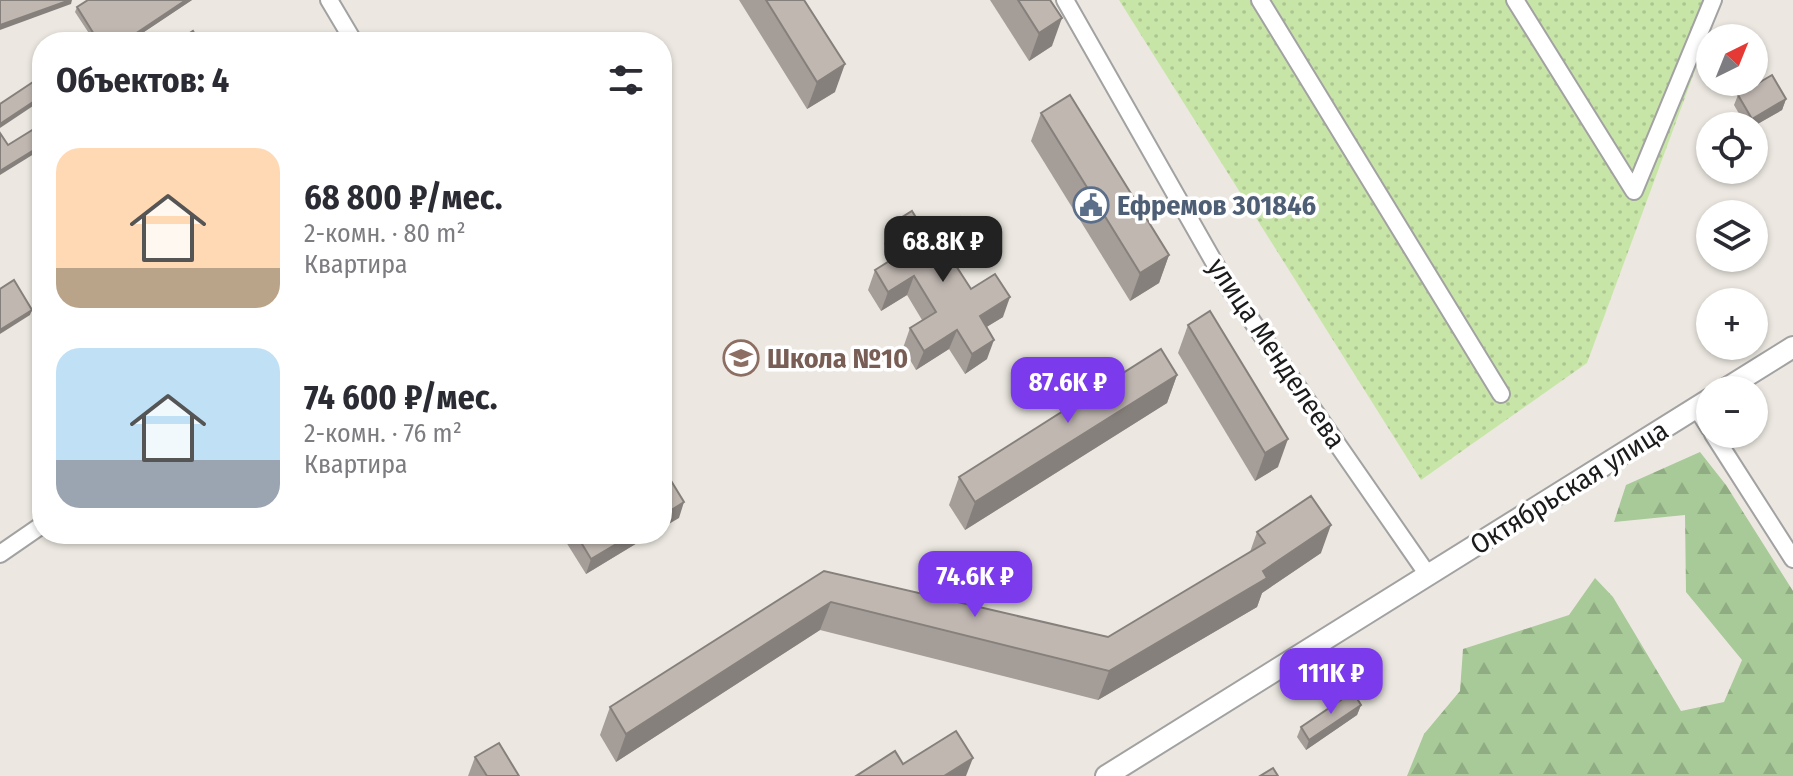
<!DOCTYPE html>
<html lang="ru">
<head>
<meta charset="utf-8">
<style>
  body { margin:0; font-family:"Fira Sans Condensed",sans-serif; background:#f7f7f7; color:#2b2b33; height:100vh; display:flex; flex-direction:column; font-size:30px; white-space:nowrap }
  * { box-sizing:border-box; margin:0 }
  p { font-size:26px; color:#7c7c81 }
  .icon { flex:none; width:44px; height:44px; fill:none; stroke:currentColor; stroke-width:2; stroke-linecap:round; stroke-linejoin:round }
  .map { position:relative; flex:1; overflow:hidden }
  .side { position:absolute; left:32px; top:32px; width:640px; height:512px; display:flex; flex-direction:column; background:#fff; border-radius:32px; box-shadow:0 2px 6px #0004 }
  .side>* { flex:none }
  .needle { width:52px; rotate:43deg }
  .fabs { position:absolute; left:1696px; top:24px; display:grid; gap:16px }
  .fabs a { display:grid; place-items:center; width:72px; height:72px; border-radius:50%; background:#fff; box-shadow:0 2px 6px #0004; font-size:40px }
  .price { position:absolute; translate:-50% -68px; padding:0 18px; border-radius:16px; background:#7c3aed; color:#fff; font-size:26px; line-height:52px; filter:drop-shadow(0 2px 4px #0008) }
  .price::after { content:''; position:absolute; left:50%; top:48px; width:24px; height:18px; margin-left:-12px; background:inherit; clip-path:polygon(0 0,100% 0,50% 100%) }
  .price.selected { background:#222; color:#fff }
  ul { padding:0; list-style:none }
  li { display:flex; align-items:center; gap:24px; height:200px; padding:0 24px }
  li span { display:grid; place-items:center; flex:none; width:224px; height:160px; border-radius:24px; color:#555 }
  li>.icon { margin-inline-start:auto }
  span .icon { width:96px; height:96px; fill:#fffc; stroke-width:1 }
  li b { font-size:34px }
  h2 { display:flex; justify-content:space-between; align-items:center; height:96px; padding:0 24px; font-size:34px }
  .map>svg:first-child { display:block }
</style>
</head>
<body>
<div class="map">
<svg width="1793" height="776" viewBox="0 0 1793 776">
  <defs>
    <pattern id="forest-firs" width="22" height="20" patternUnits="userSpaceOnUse" patternTransform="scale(2)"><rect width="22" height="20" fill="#a8c998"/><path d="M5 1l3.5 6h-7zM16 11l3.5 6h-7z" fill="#90ac82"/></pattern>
    <pattern id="garden-dots" width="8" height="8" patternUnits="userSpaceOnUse" patternTransform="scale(2)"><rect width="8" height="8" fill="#c8e5a8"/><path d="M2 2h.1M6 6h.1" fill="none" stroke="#abc490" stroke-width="1.8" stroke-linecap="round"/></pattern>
  </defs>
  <rect width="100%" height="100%" fill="#ece8e1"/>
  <polygon fill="url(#forest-firs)" points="1700,452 1726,485 1793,591 1793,776 1407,776 1424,734 1460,691 1463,649 1569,615 1595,578 1613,597 1681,711 1724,702 1742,660 1686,592 1685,515 1614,522 1626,485"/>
  <polygon fill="url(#garden-dots)" points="1119,0 1721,0 1587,363 1421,480"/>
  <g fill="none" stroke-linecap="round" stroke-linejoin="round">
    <defs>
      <g id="minor">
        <polyline points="329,0 354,42"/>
        <polyline points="1065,0 1227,285 1428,575"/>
        <polyline points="1260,0 1501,394"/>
        <polyline points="1515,0 1634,191 1713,0"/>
        <polyline points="1696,407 1710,429"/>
        <polyline points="1713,434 1793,559"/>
        <polyline points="0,554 42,525"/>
      </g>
      <g id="tertiary">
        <polyline points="1724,390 1793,347"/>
        <polyline points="1106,776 1710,399"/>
      </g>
    </defs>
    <use href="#minor" stroke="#a2a2a2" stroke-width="20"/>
    <use href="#tertiary" stroke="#a2a2a2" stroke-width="24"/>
    <use href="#minor" stroke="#fff" stroke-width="16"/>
    <use href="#tertiary" stroke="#fff" stroke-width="20"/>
  </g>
  <g fill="#a59d98">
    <polygon points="192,0 129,42 93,42 94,41 75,12 77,7"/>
    <polygon points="739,0 804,0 835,92 807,109"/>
    <polygon points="990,0 1050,0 1052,46 1029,61"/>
    <polygon points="1738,95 1786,99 1782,110 1754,126 1746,126 1734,105"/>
    <polygon points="1041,113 1169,255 1159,283 1130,301 1031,141"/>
    <polygon points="891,224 928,237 967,259 956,266 971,289 1003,317 986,327 987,359 965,374 949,349 916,370 903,348 910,328 922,320 907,295 881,311 868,290 875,270 893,259 884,244"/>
    <polygon points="1188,325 1278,467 1255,481 1178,353"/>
    <polygon points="1177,375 1167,403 965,530 949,505 959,477"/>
    <polygon points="1257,532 1321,553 1262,593 1257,607 1098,700 820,630 616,762 600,735 610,707 824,571 1108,637 1250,552"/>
    <polygon points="561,534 652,534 586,574"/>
    <polygon points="1361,705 1357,715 1306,750 1297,737 1301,727"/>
    <polygon points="475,757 519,776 468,776"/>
  </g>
  <g fill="#86807c">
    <polygon points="70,0 72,0 71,4 0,30 0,25"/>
    <polygon points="186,0 192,0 129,42 123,42"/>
    <polygon points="1062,18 1052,46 1029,61 1039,33"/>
    <polygon points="845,64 835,92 807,109 817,82"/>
    <polygon points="42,96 42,100 0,128 0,124"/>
    <polygon points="1786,99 1782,110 1754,126 1749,126 1752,119"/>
    <polygon points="42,145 42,149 0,175 0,171"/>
    <polygon points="974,239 967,259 942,274 949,255"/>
    <polygon points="1169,255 1159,283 1130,301 1140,273"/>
    <polygon points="914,276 907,295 881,311 888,292"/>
    <polygon points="1010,297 1003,317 972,336 980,316"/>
    <polygon points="32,310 30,315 0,334 0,330"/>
    <polygon points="957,330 949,349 916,370 924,351"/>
    <polygon points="994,340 987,359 965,374 972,354"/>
    <polygon points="1177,375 1167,403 965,530 975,502"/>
    <polygon points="1288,439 1278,467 1255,481 1265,453"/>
    <polygon points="684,502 679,518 662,528 662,516"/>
    <polygon points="1331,525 1321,553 1262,593 1257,607 1098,700 1109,671"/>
    <polygon points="633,534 652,534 586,574 591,559"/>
    <polygon points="831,602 820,630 616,762 626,734"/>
    <polygon points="1361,705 1357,715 1306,750 1309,740"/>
    <polygon points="973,758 966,776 944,776"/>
  </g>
  <g fill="#c0b7b1" stroke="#86807c" stroke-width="2">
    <polygon points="0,0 70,0 0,25"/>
    <polygon points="88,0 186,0 123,42 93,42 97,39 77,7"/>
    <polygon points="766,0 804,0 845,64 817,82"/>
    <polygon points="1018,0 1050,0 1062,18 1039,33"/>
    <polygon points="193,31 200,42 176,42"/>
    <polygon points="1772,75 1786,99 1752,119 1738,95"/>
    <polygon points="42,76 42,96 0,124 0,104"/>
    <polygon points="1070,95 1169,255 1140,273 1041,113"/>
    <polygon points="42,124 42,145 0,171 0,133 8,145"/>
    <polygon points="912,211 928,237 960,217 974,239 949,255 971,289 995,274 1010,297 980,316 994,340 972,354 957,330 924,351 910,328 936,312 914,276 888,292 875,270 907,250 891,224"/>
    <polygon points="14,280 32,310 0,330 0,289"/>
    <polygon points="1210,311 1288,439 1265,453 1188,325"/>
    <polygon points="1161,349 1177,375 975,502 959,477"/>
    <polygon points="662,466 684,502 662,516"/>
    <polygon points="1311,496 1331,525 1263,571 1267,578 1109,671 831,602 626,734 610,707 824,571 1108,637 1265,543 1257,532"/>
    <polygon points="576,534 633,534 591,559"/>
    <polygon points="1353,692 1361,705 1309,740 1301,727"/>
    <polygon points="956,731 973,758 944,776 856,776 895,751 903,764"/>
    <polygon points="499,743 519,776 487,776 475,757"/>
    <polygon points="1273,768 1278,776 1260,776"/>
  </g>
  <defs>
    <symbol id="civic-ring" viewBox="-11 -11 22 22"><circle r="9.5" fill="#fff" stroke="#5c6f8a" stroke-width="1.5"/><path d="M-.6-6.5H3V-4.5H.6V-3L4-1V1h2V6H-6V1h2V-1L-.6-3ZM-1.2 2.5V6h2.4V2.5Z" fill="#5c6f8a"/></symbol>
    <symbol id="school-ring" viewBox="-11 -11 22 22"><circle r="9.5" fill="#fff" stroke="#8d6e63" stroke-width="1.5"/><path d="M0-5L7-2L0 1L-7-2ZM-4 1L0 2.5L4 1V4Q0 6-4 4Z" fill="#8d6e63"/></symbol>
  </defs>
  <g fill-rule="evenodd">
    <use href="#civic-ring" x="1071" y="185" width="40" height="40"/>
    <use href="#school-ring" x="721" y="338" width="40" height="40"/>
  </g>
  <g text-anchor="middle" stroke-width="7" stroke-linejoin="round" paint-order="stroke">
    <g font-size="28" font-weight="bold" fill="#4e5e75" stroke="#fff" text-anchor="start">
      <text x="1117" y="215">Ефремов 301846</text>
    </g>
    <g font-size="28" fill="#1b1b1b" stroke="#fff">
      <text transform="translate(1277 353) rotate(56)" y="10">улица Менделеева</text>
      <text transform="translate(1569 487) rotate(-32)" y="10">Октябрьская улица</text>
    </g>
    <g font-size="28" font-weight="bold" fill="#785e54" stroke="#fff" text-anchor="start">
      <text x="767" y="368">Школа №10</text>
    </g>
  </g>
</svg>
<div class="fabs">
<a><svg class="needle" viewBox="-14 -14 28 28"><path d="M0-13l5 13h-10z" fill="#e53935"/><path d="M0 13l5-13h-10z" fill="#7c7c81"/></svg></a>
<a><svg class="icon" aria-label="locate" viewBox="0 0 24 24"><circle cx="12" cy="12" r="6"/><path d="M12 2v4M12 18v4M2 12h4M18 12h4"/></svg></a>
<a><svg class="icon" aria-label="layers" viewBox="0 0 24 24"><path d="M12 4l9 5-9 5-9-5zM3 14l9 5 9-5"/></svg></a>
<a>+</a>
<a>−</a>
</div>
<b class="price selected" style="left:943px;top:284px">68.8K ₽</b>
<b class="price" style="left:1068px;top:425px">87.6K ₽</b>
<b class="price" style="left:975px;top:619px">74.6K ₽</b>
<b class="price" style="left:1331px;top:716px">111K ₽</b>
<section class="side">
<h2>Объектов: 4<svg class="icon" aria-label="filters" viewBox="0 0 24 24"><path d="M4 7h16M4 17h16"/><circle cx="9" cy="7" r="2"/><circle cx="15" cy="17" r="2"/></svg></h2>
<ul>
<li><span style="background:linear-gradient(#ffd9b3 75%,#b9a48a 0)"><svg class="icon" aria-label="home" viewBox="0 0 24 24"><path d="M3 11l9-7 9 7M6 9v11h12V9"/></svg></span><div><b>68 800 ₽/мес.</b><p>2-комн. · 80 m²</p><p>Квартира</p></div></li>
<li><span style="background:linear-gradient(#bfe0f5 70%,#9aa5b1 0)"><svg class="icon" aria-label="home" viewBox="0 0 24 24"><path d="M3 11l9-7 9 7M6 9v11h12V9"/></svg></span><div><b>74 600 ₽/мес.</b><p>2-комн. · 76 m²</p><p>Квартира</p></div></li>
</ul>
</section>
</div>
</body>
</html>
